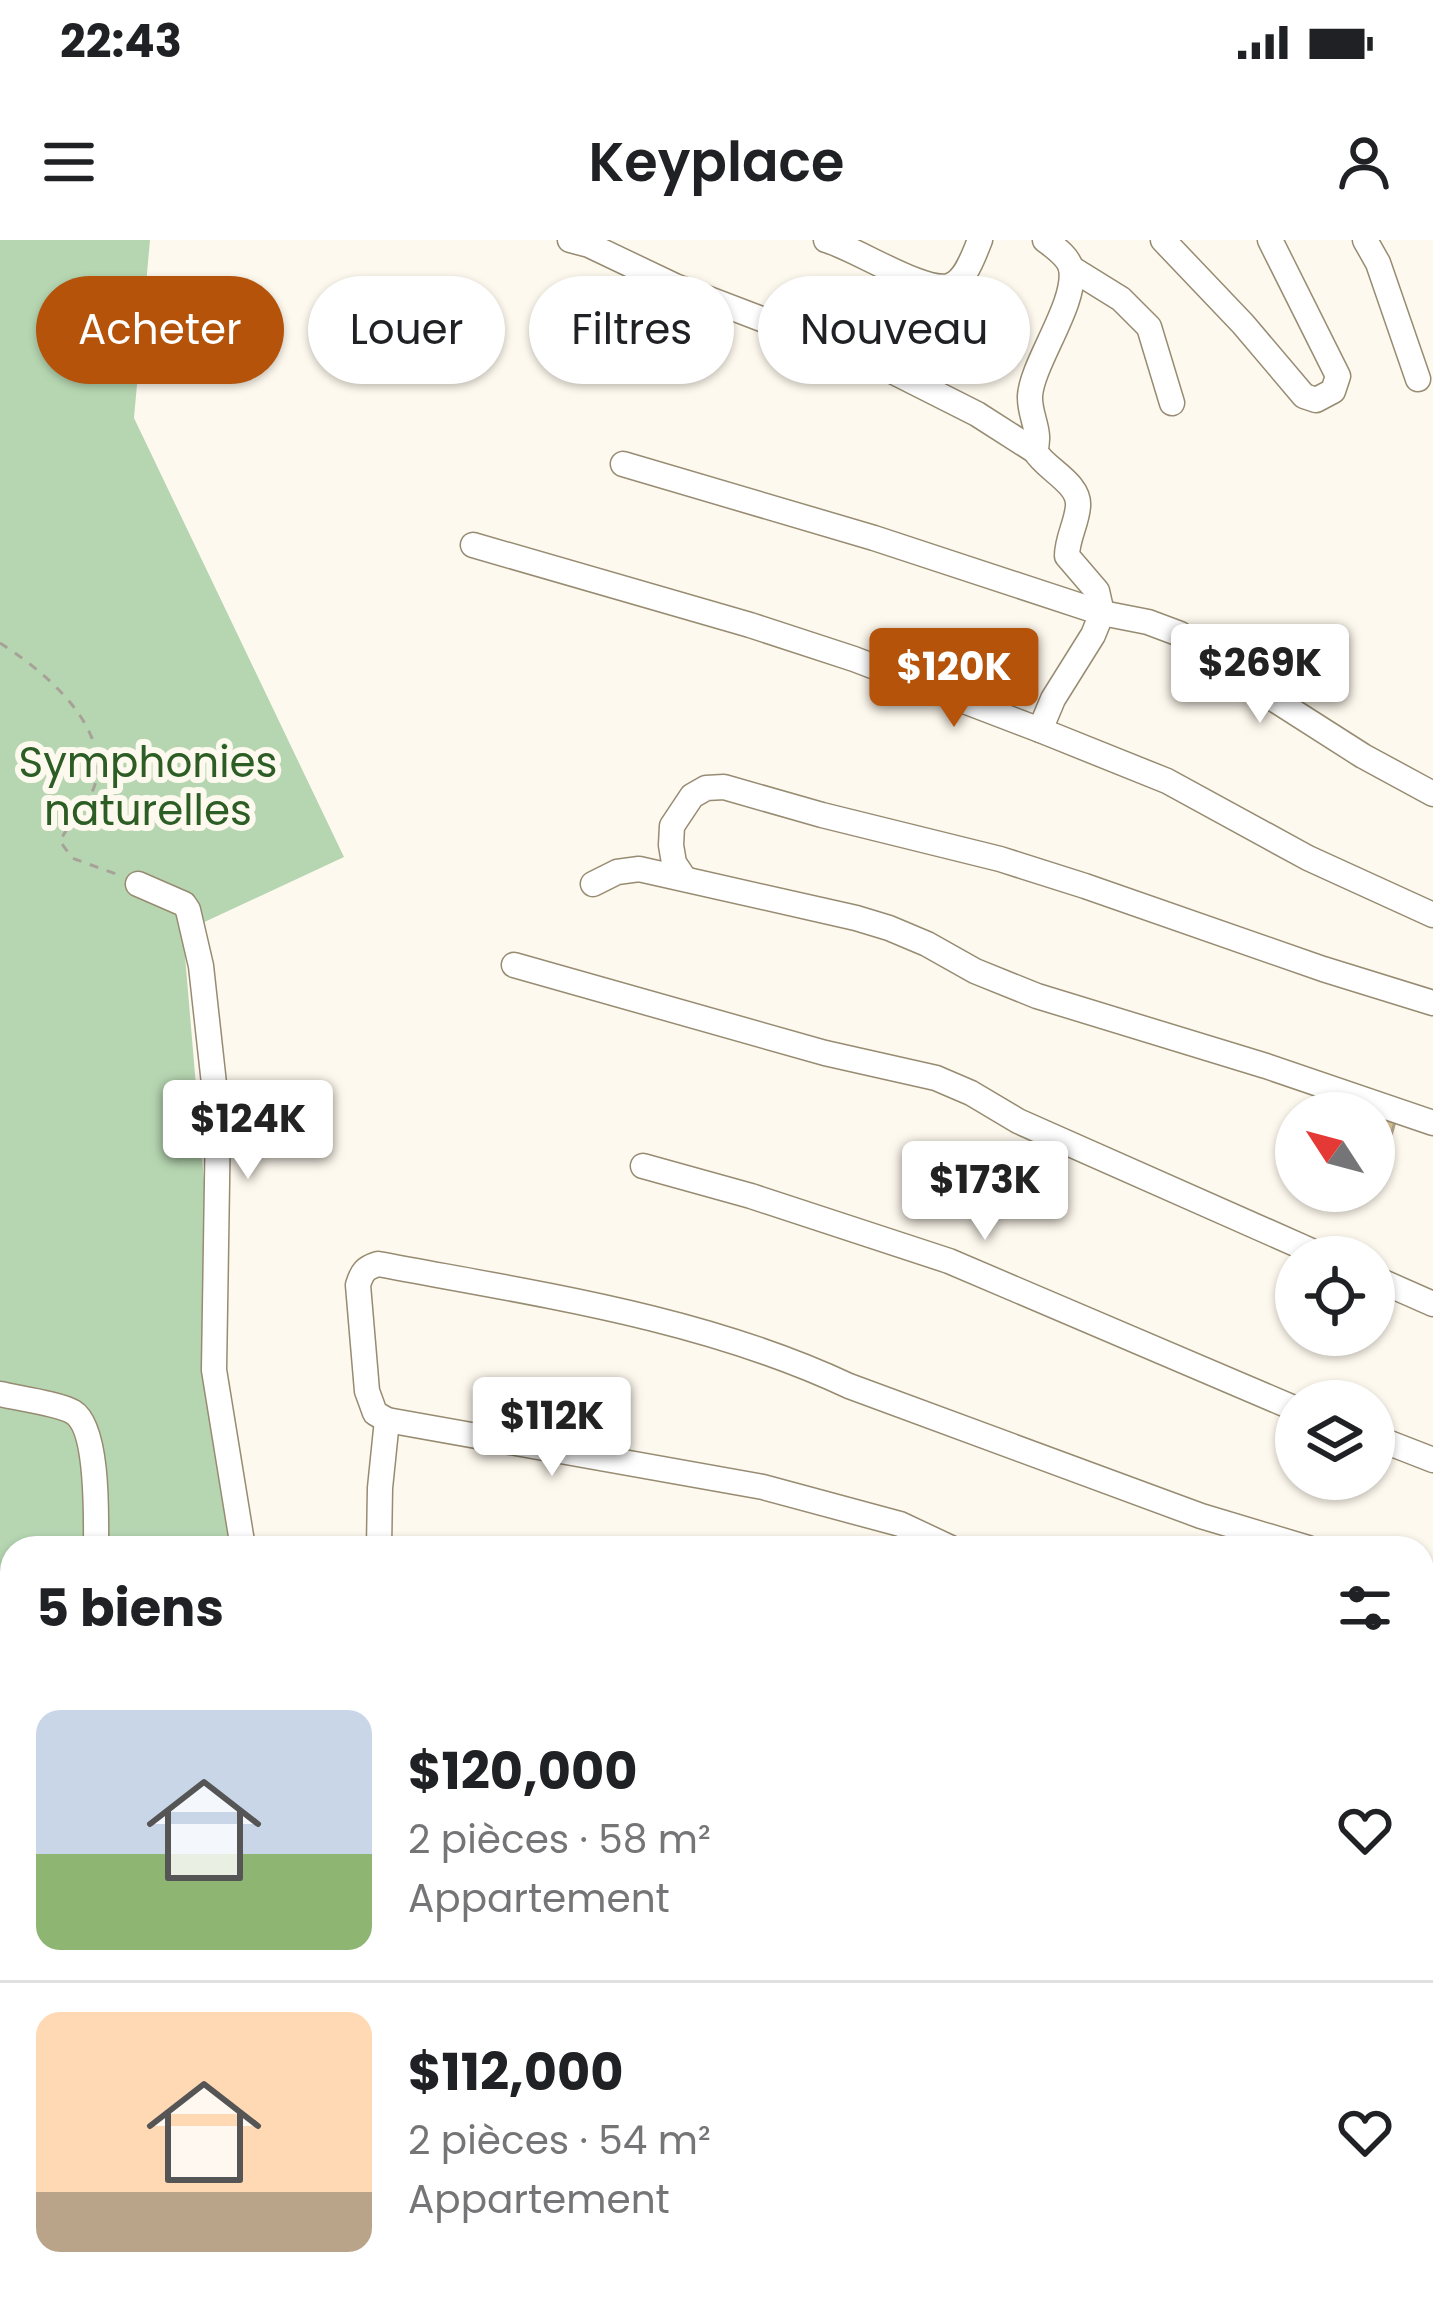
<!DOCTYPE html>
<html lang="fr">
<head>
<meta charset="utf-8">
<style>
  body { margin:0; font-family:Poppins,sans-serif; background:#f2f2f2; color:#202124; height:100vh; display:flex; flex-direction:column; font-size:45px; white-space:nowrap }
  * { box-sizing:border-box; margin:0 }
  p { font-size:39px; color:#757577 }
  .icon { flex:none; width:66px; height:66px; fill:none; stroke:currentColor; stroke-width:2; stroke-linecap:round; stroke-linejoin:round }
  .map { position:relative; flex:1; overflow:hidden }
  .side { position:absolute; left:0px; top:1296px; width:1434px; height:768px; display:flex; flex-direction:column; background:#fff; border-radius:36px 36px 0 0; box-shadow:0 3px 9px #0004 }
  .side>* { flex:none }
  .banner { position:absolute; left:36px; top:36px; width:1362px; height:108px; display:flex; gap:24px }
  .needle { width:78px; rotate:306deg }
  .controls { position:absolute; left:1275px; top:852px; display:grid; gap:24px }
  .controls a { display:grid; place-items:center; width:120px; height:120px; border-radius:50%; background:#fff; box-shadow:0 3px 9px #0004; font-size:60px }
  .price { position:absolute; translate:-50% -102px; padding:0 27px; border-radius:12px; background:#fff; color:#222; font-size:39px; line-height:78px; filter:drop-shadow(0 3px 6px #0008) }
  .price::after { content:''; position:absolute; left:50%; top:72px; width:36px; height:27px; margin-left:-18px; background:inherit; clip-path:polygon(0 0,100% 0,50% 100%) }
  .price.active { background:#b45309; color:#fff }
  ul { padding:0; list-style:none }
  li { display:flex; align-items:center; gap:36px; height:300px; padding:0 36px }
  li+li { border-top:3px solid #e0e0e0 }
  li span { display:grid; place-items:center; flex:none; width:336px; height:240px; border-radius:24px; color:#555 }
  li>.icon { margin-inline-start:auto }
  span .icon { width:144px; height:144px; fill:#fffc; stroke-width:1 }
  li b { font-size:51px }
  h2 { display:flex; justify-content:space-between; align-items:center; height:144px; padding:0 36px; font-size:51px }
  .tag { padding:0 42px; border-radius:54px; background:#fff; box-shadow:0 3px 9px #0004; font-size:42px; line-height:108px }
  .tag.active { background:#b45309; color:#fff }
  .status { display:flex; justify-content:space-between; align-items:center; height:84px; padding:0 60px; background:#fff; direction:ltr }
  .status svg { height:33px; fill:currentColor }
  header { display:flex; justify-content:space-between; align-items:center; height:156px; padding:0 36px; background:#fff; font-size:54px; font-weight:600 }
  .map>svg:first-child { display:block }
</style>
</head>
<body>
<div class="status"><b>22:43</b><svg viewBox="0 0 49 12"><path d="M0 12V9h3v3zM5 12V6h3v6zM10 12V3h3v9zM15 12V0h3v12zM26 1h20v11H26zM47 4h2v5h-2z"/></svg></div>
<header><svg class="icon" aria-label="menu" viewBox="0 0 24 24"><path d="M4 6h16M4 12h16M4 18h16"/></svg>Keyplace<svg class="icon" aria-label="person" viewBox="0 0 24 24"><circle cx="12" cy="8" r="4"/><path d="M4 21q1-7 8-7t8 7"/></svg></header>
<div class="map">
<svg width="1433" height="2064" viewBox="0 0 1433 2064">
  <rect width="100%" height="100%" fill="#fef9ee"/>
  <polygon fill="#b6d6b1" points="0,0 150,0 134,178 344,617 183,692 235,1308 12,1308 12,1852 0,1859"/>
  <g fill="#dcc490" stroke="#b0a48a" stroke-width="3">
    <polygon points="1375,872 1396,878 1381,931 1374,929"/>
    <polygon points="12,1895 12,1939 0,1918 0,1902"/>
    <polygon points="636,2052 657,2052 653,2063 656,2064 614,2064 616,2055 635,2058"/>
  </g>
  <g fill="none" stroke-linecap="round" stroke-linejoin="round">
    <defs>
      <g id="minor">
        <polyline points="570,0 589,5 675,46 874,122 977,174 1035,211"/>
        <path d="M 826,0 C 855,8 923,53 949,46 C 966,41 974,14 980,0"/>
        <polyline points="1163,0 1243,84 1304,156 1316,160 1333,151 1338,136 1270,0"/>
        <polyline points="1365,0 1378,23 1418,139"/>
        <polyline points="1071,28 1121,59 1149,87 1172,163"/>
        <polyline points="921,144 962,37"/>
        <polyline points="623,224 874,298 1102,373 1148,382 1180,394 1269,456 1363,516 1433,554"/>
        <polyline points="473,305 750,385 854,419 1040,490 1167,541 1308,618 1433,675"/>
        <path d="M 1040,490 L 1053,459 L 1093,395 L 1102,373 L 1097,351 L 1067,316 C 1067,298 1077,283 1078,266 C 1080,243 1045,229 1035,211 C 1042,191 1029,176 1030,156 C 1032,123 1078,62 1071,28 C 1068,16 1054,7 1045,0"/>
        <polyline points="684,638 674,623 671,605 672,586 692,556 706,548 724,547 822,575 1000,619 1085,646 1323,729 1433,763"/>
        <polyline points="138,644 184,664 188,670 201,726 218,880 214,1130 243,1308"/>
        <polyline points="593,644 617,632 639,629 856,678 889,688 927,704 975,731 1037,756 1266,826 1433,883"/>
        <polyline points="514,725 825,813 936,838 971,853 1018,881 1325,1017"/>
        <polyline points="643,926 751,956 949,1021 1296,1169"/>
        <polyline points="1374,1038 1433,1064"/>
        <path d="M 0,1154 C 17,1158 60,1164 73,1172 C 99,1188 96,1279 96,1308"/>
        <polyline points="1374,1197 1433,1220"/>
        <polyline points="379,1308 380,1248 387,1180"/>
        <path d="M 951,1308 L 900,1284 L 763,1247 L 387,1180 L 375,1173 L 367,1151 L 358,1045 C 362,1032 365,1028 378,1024 C 537,1054 702,1077 849,1146 L 1201,1276 L 1308,1308"/>
        <polyline points="1422,1353 1433,1358"/>
        <polyline points="1422,1507 1433,1513"/>
        <polyline points="1422,1671 1433,1676"/>
        <polyline points="1422,1819 1433,1822"/>
        <polyline points="0,1867 12,1861"/>
        <polyline points="0,2040 12,2034"/>
        <polyline points="339,2052 363,2064"/>
        <polyline points="1233,2052 1269,2064"/>
        <polyline points="390,2064 392,2052"/>
        <polyline points="1005,2064 1008,2052"/>
        <polyline points="1295,2064 1302,2052"/>
      </g>
    </defs>
    <use href="#minor" stroke="#978b72" stroke-width="27"/>
    <path stroke="#a7a297" stroke-width="3" stroke-dasharray="9 9" stroke-linecap="butt" d="M 0,403 C 41,429 104,480 97,535 C 94,561 71,579 60,601 L 72,618 L 116,634"/>
    <use href="#minor" stroke="#fff" stroke-width="24"/>
  </g>
  <g text-anchor="middle" stroke-width="12" stroke-linejoin="round" paint-order="stroke">
    <g font-size="42" fill="#2b5d24" stroke="#fef9ee">
      <text x="148" y="537">Symphonies<tspan x="148" dy="48">naturelles</tspan></text>
    </g>
  </g>
</svg>
<div class="controls">
<a><svg class="needle" viewBox="-14 -14 28 28"><path d="M0-13l5 13h-10z" fill="#e53935"/><path d="M0 13l5-13h-10z" fill="#757577"/></svg></a>
<a><svg class="icon" aria-label="locate" viewBox="0 0 24 24"><circle cx="12" cy="12" r="6"/><path d="M12 2v4M12 18v4M2 12h4M18 12h4"/></svg></a>
<a><svg class="icon" aria-label="layers" viewBox="0 0 24 24"><path d="M12 4l9 5-9 5-9-5zM3 14l9 5 9-5"/></svg></a>
</div>
<b class="price" style="left:1260px;top:486px">$269K</b>
<b class="price active" style="left:954px;top:490px">$120K</b>
<b class="price" style="left:248px;top:942px">$124K</b>
<b class="price" style="left:985px;top:1003px">$173K</b>
<b class="price" style="left:552px;top:1239px">$112K</b>
<div class="banner">
<a class="tag active">Acheter</a>
<a class="tag">Louer</a>
<a class="tag">Filtres</a>
<a class="tag">Nouveau</a>
</div>
<section class="side">
<h2>5 biens<svg class="icon" aria-label="filters" viewBox="0 0 24 24"><path d="M4 7h16M4 17h16"/><circle cx="9" cy="7" r="2"/><circle cx="15" cy="17" r="2"/></svg></h2>
<ul>
<li><span style="background:linear-gradient(#c9d6e8 60%,#8fb573 0)"><svg class="icon" aria-label="home" viewBox="0 0 24 24"><path d="M3 11l9-7 9 7M6 9v11h12V9"/></svg></span><div><b>$120,000</b><p>2 pièces · 58 m²</p><p>Appartement</p></div><svg class="icon" aria-label="heart" viewBox="0 0 24 24"><path d="M12 20l-8-8c-3-5 5-10 8-4 3-6 11-1 8 4z"/></svg></li>
<li><span style="background:linear-gradient(#ffd9b3 75%,#b9a48a 0)"><svg class="icon" aria-label="home" viewBox="0 0 24 24"><path d="M3 11l9-7 9 7M6 9v11h12V9"/></svg></span><div><b>$112,000</b><p>2 pièces · 54 m²</p><p>Appartement</p></div><svg class="icon" aria-label="heart" viewBox="0 0 24 24"><path d="M12 20l-8-8c-3-5 5-10 8-4 3-6 11-1 8 4z"/></svg></li>
</ul>
</section>
</div>
</body>
</html>
